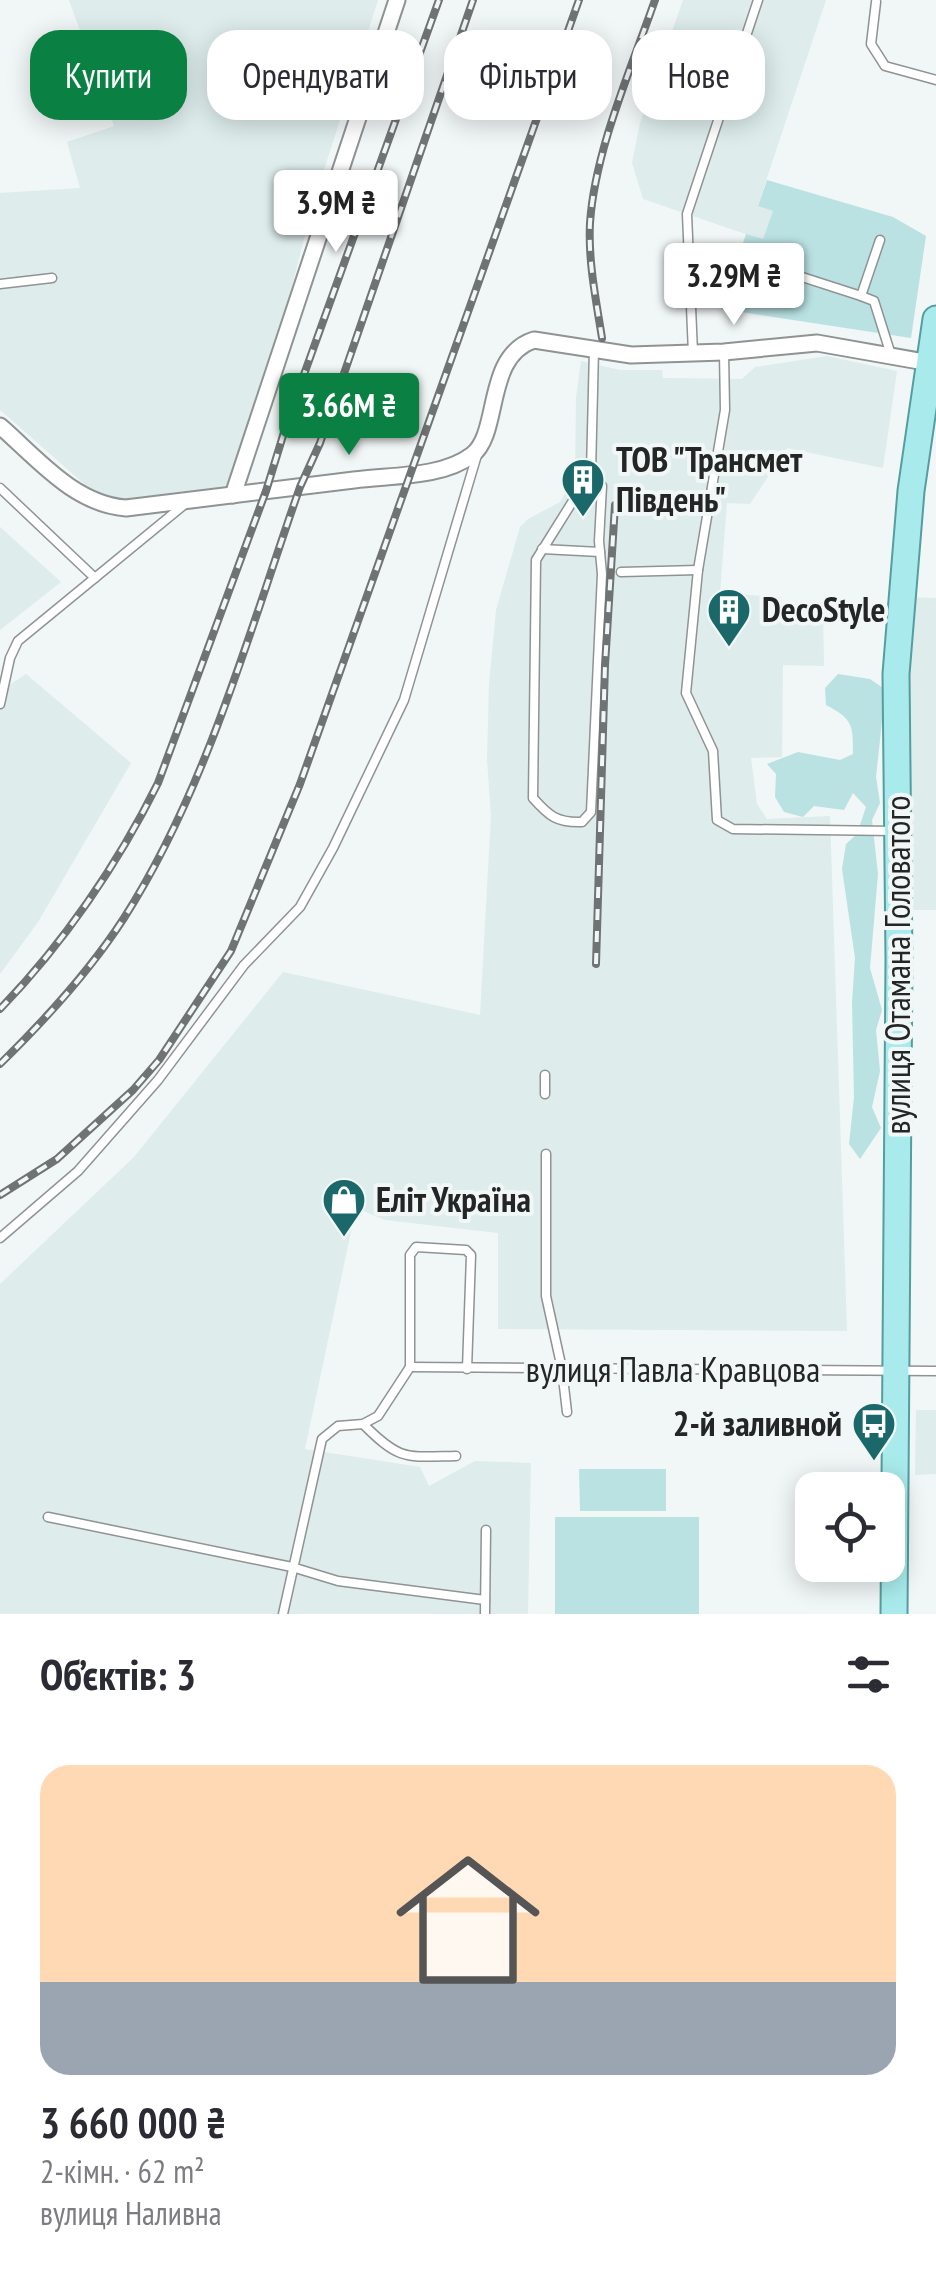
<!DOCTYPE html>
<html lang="uk">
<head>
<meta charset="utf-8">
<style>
  body { margin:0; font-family:"PT Sans Narrow",sans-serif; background:#f2f2f3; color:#2b2b33; height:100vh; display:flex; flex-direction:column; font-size:38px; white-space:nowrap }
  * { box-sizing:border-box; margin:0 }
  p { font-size:32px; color:#7c7c81 }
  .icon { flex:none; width:55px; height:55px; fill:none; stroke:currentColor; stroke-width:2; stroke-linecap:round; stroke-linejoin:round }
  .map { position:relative; height:1614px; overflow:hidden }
  .drawer { display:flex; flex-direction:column; background:#fff; flex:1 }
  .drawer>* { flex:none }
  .top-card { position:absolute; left:30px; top:30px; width:878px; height:90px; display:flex; gap:20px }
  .fabs { position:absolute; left:795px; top:1472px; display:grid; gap:20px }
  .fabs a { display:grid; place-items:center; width:110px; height:110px; border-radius:20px; background:#fff; box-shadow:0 5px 25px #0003; font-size:50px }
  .price { position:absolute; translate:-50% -85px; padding:0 22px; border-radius:10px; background:#fff; color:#222; font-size:32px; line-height:65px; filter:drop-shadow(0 2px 5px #0008) }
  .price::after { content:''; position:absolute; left:50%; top:60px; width:30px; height:22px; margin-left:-15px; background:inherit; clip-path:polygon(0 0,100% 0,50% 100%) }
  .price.current { background:#0b8043; color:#fff }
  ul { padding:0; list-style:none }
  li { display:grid; align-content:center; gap:20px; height:530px; padding:0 40px }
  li+li { border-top:2px solid #e1e1e2 }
  li span { display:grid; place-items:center; height:310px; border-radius:30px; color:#555 }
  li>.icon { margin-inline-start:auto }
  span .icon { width:180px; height:180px; fill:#fffc; stroke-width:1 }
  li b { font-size:42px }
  h2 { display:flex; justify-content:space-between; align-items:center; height:120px; padding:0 40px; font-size:42px }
  .chip { padding:0 35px; border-radius:30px; background:#fff; box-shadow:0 5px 25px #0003; font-size:35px; line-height:90px }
  .chip.current { background:#0b8043; color:#fff }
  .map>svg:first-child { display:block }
</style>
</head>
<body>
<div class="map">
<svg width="936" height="1614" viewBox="0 0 936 1614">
  <rect width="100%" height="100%" fill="#f1f6f6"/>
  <g fill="#deecec">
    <polygon points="69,0 378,0 311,211 275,354 231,490 107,504 0,410 0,193 80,188 67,142 114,126"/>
    <polygon points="683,0 826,0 758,205 773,211 763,240 643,199 632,163 640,123"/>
    <polygon points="827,356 897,371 883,468 787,448 750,504 727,503 720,593 781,597 783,613 823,616 824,666 783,665 782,757 751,758 757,804 767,819 830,816 847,1331 498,1329 498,1233 385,1220 356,1208 305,1449 420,1467 429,1486 475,1461 531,1463 528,1614 0,1614 0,1284 134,1157 283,972 480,1015 491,816 487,759 489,684 496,610 520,527 528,519 560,502 575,478 576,398 581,361 620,370 662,370 663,378 742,379 755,367"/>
    <polygon points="0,527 61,582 0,630"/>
    <polygon points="904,597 936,598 936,910 905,910"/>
    <polygon points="26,674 131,763 38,922 0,974 0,691"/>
    <polygon points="916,1410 936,1410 936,1474 915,1475"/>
  </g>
  <g fill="#bae2e3">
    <polygon points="767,180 893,217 926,236 911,338 721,309 746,234 763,239 773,211 758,206"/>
    <path d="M 838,674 L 870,679 L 883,688 L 883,712 L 876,777 L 880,803 L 872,820 L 878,874 L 870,968 L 882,1010 L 876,1030 L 880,1071 L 872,1107 L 881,1128 L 860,1159 L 849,1144 L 854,1097 L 852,1003 L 855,958 L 842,869 L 846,844 L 857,834 L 866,807 L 853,793 L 844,810 L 814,806 L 803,817 L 784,812 L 775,797 L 776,774 L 767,764 L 798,752 L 840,760 L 853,754 C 853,725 853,719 826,705 L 825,688 Z"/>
    <polygon points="579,1469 666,1469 666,1511 580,1511"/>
    <rect x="555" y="1517" width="144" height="97"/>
  </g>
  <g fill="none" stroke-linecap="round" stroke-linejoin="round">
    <defs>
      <g id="service">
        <polyline points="876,2 871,44 885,66 936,80"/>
        <polyline points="880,240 861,296 874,301 891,355"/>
        <polyline points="740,257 861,296"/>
        <polyline points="0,284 52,278"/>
        <polyline points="724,352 725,410 698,570 686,693 713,751 717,820 733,829 894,831"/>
        <polyline points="693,353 687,214 758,0"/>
        <path d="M 591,472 L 602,486 L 599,541 L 602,574 L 591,812 L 582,822 C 557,823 549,816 533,798 L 536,560 L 591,472 L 594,349"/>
        <polyline points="0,488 95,578"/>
        <polyline points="542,549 600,552"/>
        <polyline points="621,572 698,570"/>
        <polyline points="0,704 10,658 18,641 185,504"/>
        <polyline points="545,1075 545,1094"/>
        <polyline points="546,1154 546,1296 562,1369 567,1412"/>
        <polyline points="0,1238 78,1171 158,1080 244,965 300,907 333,848 404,700 477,455"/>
        <polyline points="410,1367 936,1371"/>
        <path d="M 363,1424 C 400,1461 405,1457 456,1456"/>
        <polyline points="48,1517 292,1567 338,1581 485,1600"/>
        <polyline points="283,1614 322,1439 338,1426 363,1424 378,1416 410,1367 410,1255 416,1247 466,1250 471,1255 467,1369"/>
        <polyline points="485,1614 486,1530"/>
      </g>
      <g id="minor">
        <path d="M 0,426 C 38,459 74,504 126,508 C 202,499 278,490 354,480 C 390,475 442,478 472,455 C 501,433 484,356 534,340 L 631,355 L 724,352 L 817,343 L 936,364"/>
        <polyline points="233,495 397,0"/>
      </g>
      <polyline id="primary" points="894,1614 899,960 896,674 911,491 936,319"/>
    </defs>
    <use href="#service" stroke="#8f9393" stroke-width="11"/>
    <use href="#minor" stroke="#8f9393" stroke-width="19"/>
    <use href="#primary" stroke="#559d9f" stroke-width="29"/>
    <use href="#service" stroke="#fff" stroke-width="8"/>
    <use href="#minor" stroke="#fff" stroke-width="15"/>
    <use href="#primary" stroke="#a9ebec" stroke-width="25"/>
    <defs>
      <g id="rail">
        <path d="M 602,338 C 596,300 588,261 590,223 C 595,150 631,69 655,0"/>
        <polyline points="596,964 605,665 615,505"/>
        <path d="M 0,1009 C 63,944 118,864 158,783 L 266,491 L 289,416 L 439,0"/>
        <path d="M 0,1064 C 46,1019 89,972 124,918 C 207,788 249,632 300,487 L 320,443 L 473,0"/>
        <polyline points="0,1195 57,1159 133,1090 159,1060 231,951 300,784 579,0"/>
      </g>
    </defs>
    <use href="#rail" stroke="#707373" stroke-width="8"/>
    <use href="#rail" stroke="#f1f6f6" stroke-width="4" stroke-dasharray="11" stroke-linecap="butt"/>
  </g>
  <defs>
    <symbol id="building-pin" viewBox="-11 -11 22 30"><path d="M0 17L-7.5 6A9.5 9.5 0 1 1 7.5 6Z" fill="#1b686b" stroke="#f1f6f6"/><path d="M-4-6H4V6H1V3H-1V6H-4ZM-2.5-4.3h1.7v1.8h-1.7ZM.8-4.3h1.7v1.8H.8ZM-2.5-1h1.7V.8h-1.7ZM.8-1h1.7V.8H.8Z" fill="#fff"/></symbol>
    <symbol id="shop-pin" viewBox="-11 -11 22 30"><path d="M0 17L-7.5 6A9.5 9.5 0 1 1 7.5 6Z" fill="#1b686b" stroke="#f1f6f6"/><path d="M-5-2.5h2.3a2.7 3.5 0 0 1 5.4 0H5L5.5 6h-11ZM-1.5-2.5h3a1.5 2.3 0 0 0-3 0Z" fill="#fff"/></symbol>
    <symbol id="bus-pin" viewBox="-11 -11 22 30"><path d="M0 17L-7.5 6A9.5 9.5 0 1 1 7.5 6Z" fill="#1b686b" stroke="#f1f6f6"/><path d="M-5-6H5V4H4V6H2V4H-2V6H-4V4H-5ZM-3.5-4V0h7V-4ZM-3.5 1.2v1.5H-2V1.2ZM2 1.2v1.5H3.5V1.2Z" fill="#fff"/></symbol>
  </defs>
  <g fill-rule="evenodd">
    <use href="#building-pin" x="558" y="455" width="50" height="68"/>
    <use href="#building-pin" x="704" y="585" width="50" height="68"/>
    <use href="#shop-pin" x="319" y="1175" width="50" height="68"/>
    <use href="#bus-pin" x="849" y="1399" width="50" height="68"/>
  </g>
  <g text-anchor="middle" stroke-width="8" stroke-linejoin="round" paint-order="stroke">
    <g font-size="35" font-weight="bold" fill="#242626" stroke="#f1f6f6" text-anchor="start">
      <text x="616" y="472">ТОВ "Трансмет<tspan x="616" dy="40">Південь"</tspan></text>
      <text x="762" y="622">DecoStyle</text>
      <text x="376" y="1212">Еліт Україна</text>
      <text x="842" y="1436" text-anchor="end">2-й заливной</text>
    </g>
    <g font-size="35" fill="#242626" stroke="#f1f6f6">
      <text transform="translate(898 965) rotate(-90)" y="12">вулиця Отамана Головатого</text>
      <text x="673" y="1382">вулиця Павла Кравцова</text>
    </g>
  </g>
</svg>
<div class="fabs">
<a><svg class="icon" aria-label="locate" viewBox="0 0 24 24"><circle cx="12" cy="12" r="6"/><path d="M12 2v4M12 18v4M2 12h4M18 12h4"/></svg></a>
</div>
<b class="price" style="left:336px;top:255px">3.9M ₴</b>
<b class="price" style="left:734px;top:328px">3.29M ₴</b>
<b class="price current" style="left:349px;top:458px">3.66M ₴</b>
<div class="top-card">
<a class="chip current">Купити</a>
<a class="chip">Орендувати</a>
<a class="chip">Фільтри</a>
<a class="chip">Нове</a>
</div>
</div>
<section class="drawer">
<h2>Об’єктів: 3<svg class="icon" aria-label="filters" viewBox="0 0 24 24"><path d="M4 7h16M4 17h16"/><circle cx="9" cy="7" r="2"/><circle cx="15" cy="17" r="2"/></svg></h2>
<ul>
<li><span style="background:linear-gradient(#ffd9b3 70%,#9aa5b1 0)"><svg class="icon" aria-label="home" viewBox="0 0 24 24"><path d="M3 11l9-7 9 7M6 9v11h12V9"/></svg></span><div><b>3 660 000 ₴</b><p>2-кімн. · 62 m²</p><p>вулиця Наливна</p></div></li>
</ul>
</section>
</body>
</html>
